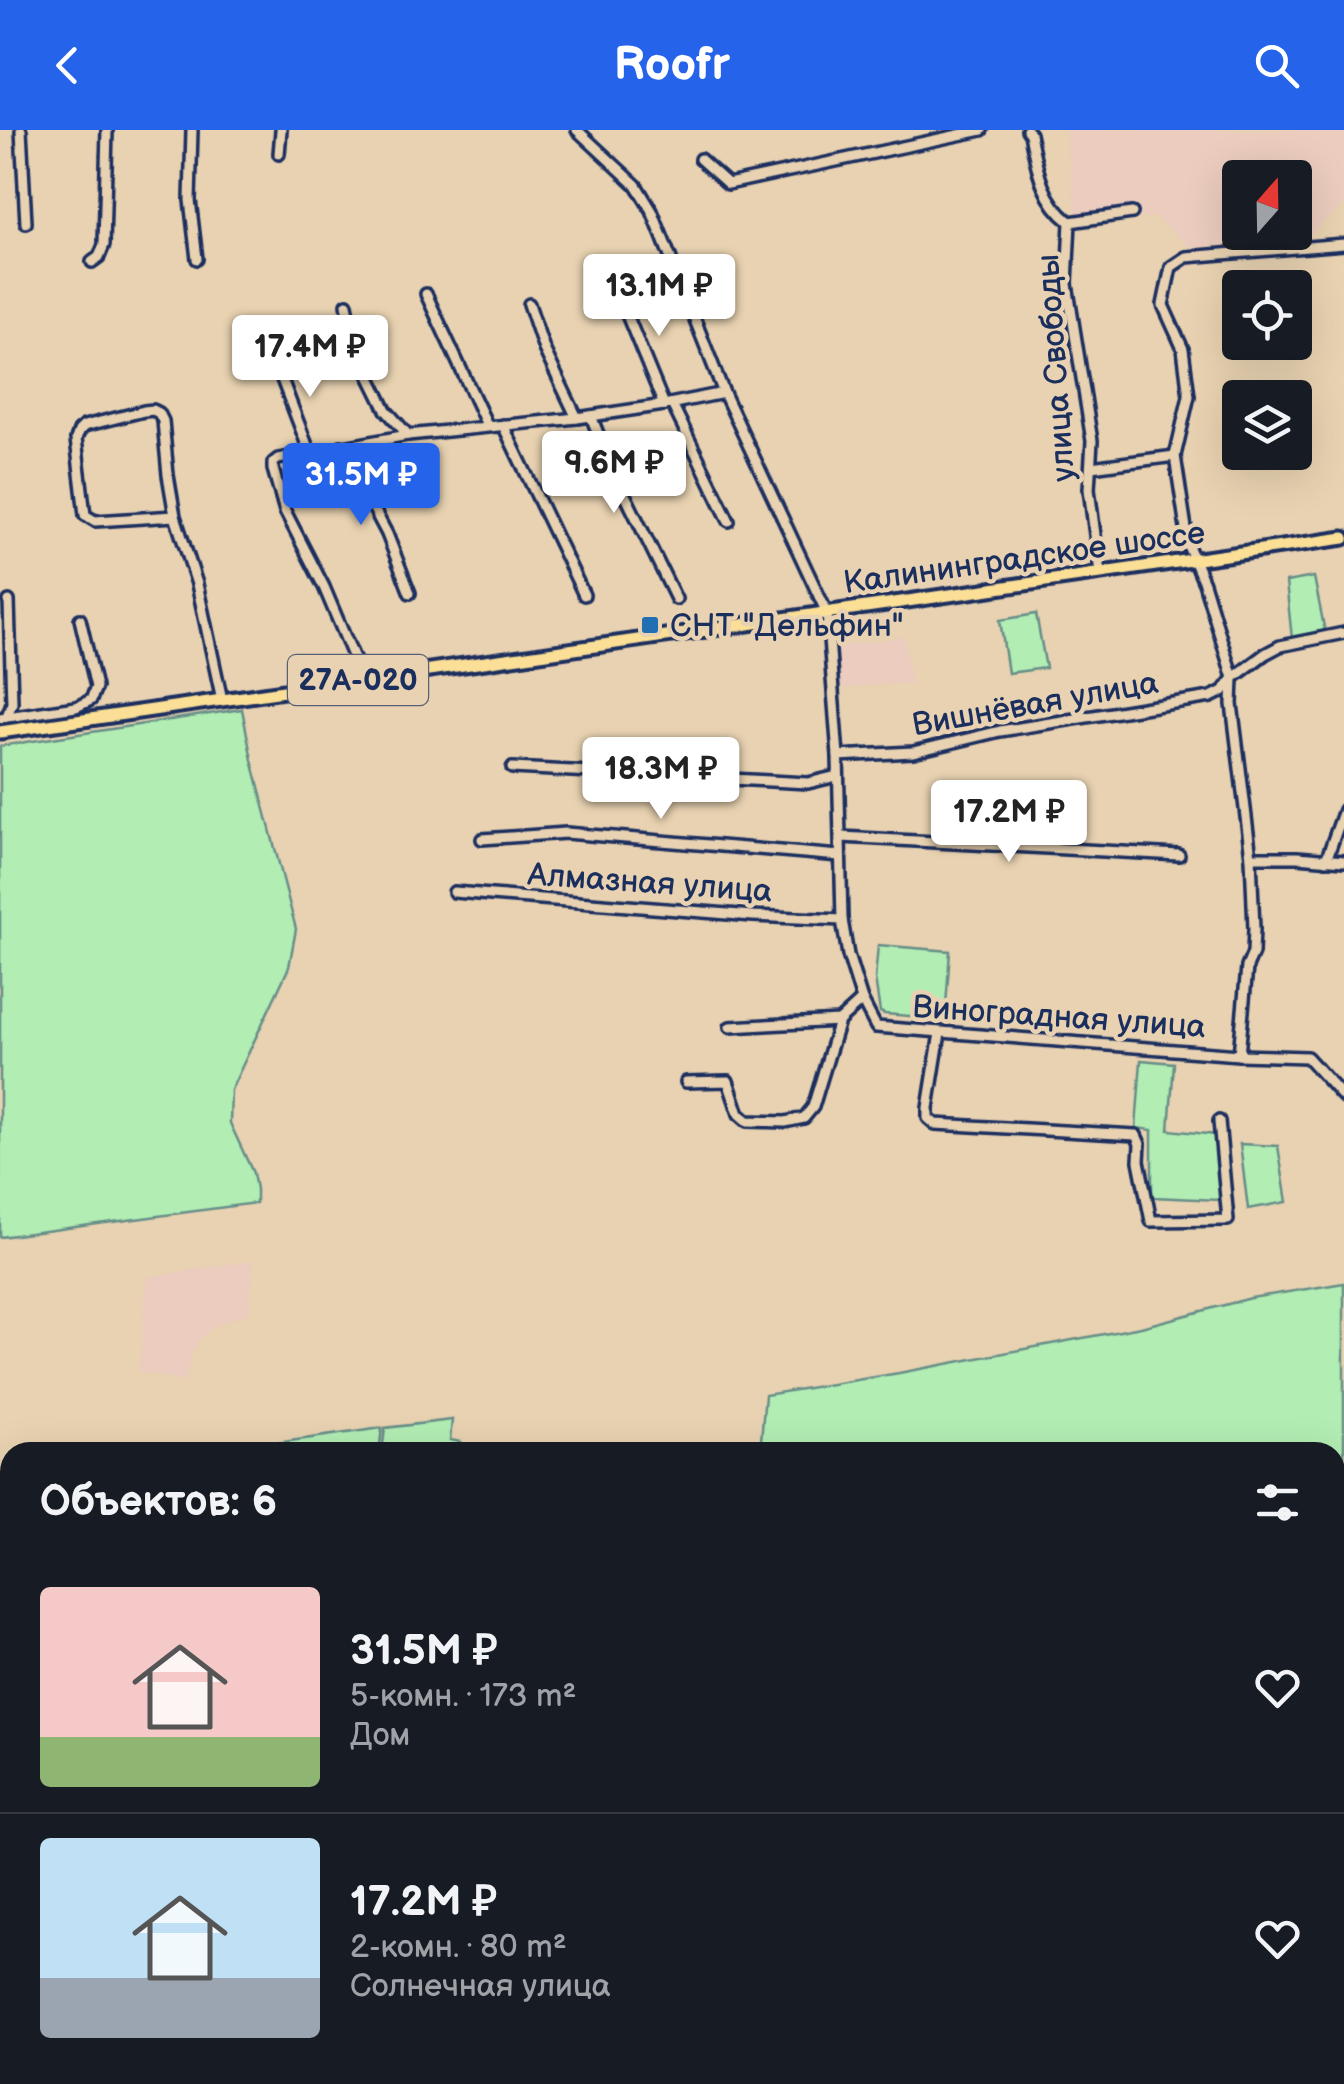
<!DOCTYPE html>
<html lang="ru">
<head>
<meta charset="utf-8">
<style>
  body { margin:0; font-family:"Balsamiq Sans",sans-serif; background:#242831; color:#f1f3f6; height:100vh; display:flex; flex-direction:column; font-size:38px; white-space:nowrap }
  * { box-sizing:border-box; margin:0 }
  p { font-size:32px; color:#9ea1a6 }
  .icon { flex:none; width:55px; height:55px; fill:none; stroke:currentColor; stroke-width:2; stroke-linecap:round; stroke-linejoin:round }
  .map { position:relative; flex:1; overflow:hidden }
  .side { position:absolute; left:0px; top:1312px; width:1345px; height:642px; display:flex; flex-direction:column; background:#171b24; border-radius:30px 30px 0 0; box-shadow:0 10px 40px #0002 }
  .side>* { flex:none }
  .needle { width:65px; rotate:20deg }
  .buttons { position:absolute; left:1222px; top:30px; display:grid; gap:20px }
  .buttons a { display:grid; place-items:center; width:90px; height:90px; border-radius:10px; background:#171b24; box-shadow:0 10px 40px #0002; font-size:50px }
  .price { position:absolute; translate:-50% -85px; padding:0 22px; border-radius:10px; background:#fff; color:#222; font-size:32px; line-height:65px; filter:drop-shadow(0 2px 5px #0008) }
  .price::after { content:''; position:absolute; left:50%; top:60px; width:30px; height:22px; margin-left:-15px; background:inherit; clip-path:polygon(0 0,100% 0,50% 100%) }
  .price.active { background:#2563eb; color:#fff }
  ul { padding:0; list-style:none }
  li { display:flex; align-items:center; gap:30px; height:250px; padding:0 40px }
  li+li { border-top:2px solid #363941 }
  li span { display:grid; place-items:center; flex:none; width:280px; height:200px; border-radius:10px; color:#555 }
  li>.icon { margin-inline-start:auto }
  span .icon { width:120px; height:120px; fill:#fffc; stroke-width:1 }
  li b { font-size:42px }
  h2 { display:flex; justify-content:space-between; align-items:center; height:120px; padding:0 40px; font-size:42px }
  header { display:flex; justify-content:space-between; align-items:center; height:130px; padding:0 40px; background:#2563eb; color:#fff; font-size:45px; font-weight:700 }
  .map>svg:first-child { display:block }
</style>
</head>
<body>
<header><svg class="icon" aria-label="back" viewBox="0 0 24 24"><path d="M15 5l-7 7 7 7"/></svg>Roofr<svg class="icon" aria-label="search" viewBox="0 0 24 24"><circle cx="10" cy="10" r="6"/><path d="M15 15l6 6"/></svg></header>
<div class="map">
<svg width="1344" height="1954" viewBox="0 0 1344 1954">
  <rect width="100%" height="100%" fill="#e8d2b1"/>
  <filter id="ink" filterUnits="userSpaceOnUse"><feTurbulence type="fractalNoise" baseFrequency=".01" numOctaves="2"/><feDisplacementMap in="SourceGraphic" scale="20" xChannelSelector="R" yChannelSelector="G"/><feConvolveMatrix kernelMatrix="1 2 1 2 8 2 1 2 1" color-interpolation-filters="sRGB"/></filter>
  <g filter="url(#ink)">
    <g fill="#ebccbe" fill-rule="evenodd">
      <path d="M 1072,0 L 1344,0 L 1344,74 L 1308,106 L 1192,118 L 1155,87 L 1078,94 L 1065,1 ZM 1240,48 L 1295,48 L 1295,102 L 1240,102 Z"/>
      <polygon points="904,506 911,553 840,558 838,517"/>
      <polygon points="253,1130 250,1182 214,1197 201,1208 193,1221 185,1252 139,1242 147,1147"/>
    </g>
    <g fill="#b2edb3" stroke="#668e88" stroke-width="2.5">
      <polygon points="1314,447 1325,502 1292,509 1286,452"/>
      <polygon points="1036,484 1046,538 1008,543 1000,490"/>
      <polygon points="242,579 252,630 296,799 289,837 231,960 230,993 253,1043 256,1059 256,1073 0,1107 0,616"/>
      <polygon points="878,815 950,821 945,889 885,884 880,882 875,849"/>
      <polygon points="1141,930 1174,933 1169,1000 1216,1005 1220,1070 1152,1067 1152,1000 1136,998"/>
      <polygon points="1240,1014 1278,1016 1287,1072 1248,1079"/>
      <polygon points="1344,1153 1344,1899 1335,1898 1335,1322 760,1322 765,1265 899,1243 1141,1197 1251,1168"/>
      <polygon points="452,1290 450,1310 461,1312 460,1322 382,1322 385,1298"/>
      <polygon points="382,1298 379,1322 268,1322 276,1313"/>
      <polygon points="0,1717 10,1718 10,1945 108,1945 107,1954 0,1954"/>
      <path d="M 206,1945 L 1332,1945 L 1331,1954 L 642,1954 C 626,1947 614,1948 598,1954 L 200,1954 Z"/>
    </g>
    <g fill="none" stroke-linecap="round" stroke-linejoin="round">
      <defs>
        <g id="minor">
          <polyline points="21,0 26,93"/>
          <polyline points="192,0 190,70 197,129"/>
          <polyline points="577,0 636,55 652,81 724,263 827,483 838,626 842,790 848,825 862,870 876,897 1239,925 1307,927 1344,968"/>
          <path d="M 1027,0 L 1030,4 C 1037,38 1041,70 1070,92"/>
          <polyline points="279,24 281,0"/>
          <polyline points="700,29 728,54 982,0"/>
          <polyline points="92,132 99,127 104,115 107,0"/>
          <polyline points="616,158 664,275"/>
          <polyline points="426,164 487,295"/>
          <polyline points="347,174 356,219 386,280 408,305"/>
          <polyline points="529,174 544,219 577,288"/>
          <polyline points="281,221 278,239 310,323"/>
          <polyline points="672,274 729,391"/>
          <polyline points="591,286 610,334 676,469"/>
          <polyline points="503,295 584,465"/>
          <polyline points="341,316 352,329 357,347 387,404 410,463"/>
          <polyline points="1091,337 1175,326"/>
          <polyline points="175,386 168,345 163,291 159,283 153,280 144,281 84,296 79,301 76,309 85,385 95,391 175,386 197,454 222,570"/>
          <polyline points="1100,443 1089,359 1092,311 1067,154 1070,92 1132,83"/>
          <polyline points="356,533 324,457 285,381 273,339 273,333 278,329 408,305 577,288 664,275 724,263"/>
          <polyline points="7,586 12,573 9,471"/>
          <polyline points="0,588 76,577 91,570 96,557 80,489"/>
          <polyline points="838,626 913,622 1000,601 1211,567 1223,561 1233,548 1265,524 1280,516 1344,503"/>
          <polyline points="512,638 808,653 837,646"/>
          <polyline points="841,707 1179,725"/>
          <polyline points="482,709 566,703 840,726"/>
          <polyline points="1251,727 1297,727 1344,731"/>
          <polyline points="1326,730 1344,680"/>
          <polyline points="454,762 753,786 842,790"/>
          <polyline points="730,897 839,891 862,870"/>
          <polyline points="940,903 928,978 928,988 935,994 1136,1005 1140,1014 1139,1031 1151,1091 1228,1090 1219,991"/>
          <polyline points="1239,925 1247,837 1253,823 1254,799 1251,727 1232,574 1233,548 1204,453 1189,418 1175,326 1189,266 1183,219 1163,175 1171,137 1186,127 1344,114"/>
          <polyline points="686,952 728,951 739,984 747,991 785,992 804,988 813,977 839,891"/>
          <polyline points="0,1412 10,1413"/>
        </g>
        <polyline id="major" points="0,602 1344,408"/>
      </defs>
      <use href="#minor" stroke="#1b2f5e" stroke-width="16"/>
      <use href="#major" stroke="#1b2f5e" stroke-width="19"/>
      <use href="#minor" stroke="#e8d2b1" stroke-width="9"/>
      <use href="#major" stroke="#fbdf96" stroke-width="11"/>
      <g stroke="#1b2f5e" stroke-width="2.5" stroke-dasharray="15 8" stroke-linecap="butt">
        <polyline points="0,1701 10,1703"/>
        <polyline points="1335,1922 1344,1924"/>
      </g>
    </g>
  </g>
  <rect fill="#1f6fb2" stroke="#e8d2b1" stroke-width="4" x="640" y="485" width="20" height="20" rx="5"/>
  <g text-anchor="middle" stroke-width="9" stroke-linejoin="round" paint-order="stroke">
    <rect fill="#e8d2b1" stroke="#586077" stroke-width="2.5" x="288" y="525" width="140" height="50" rx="8"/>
    <g font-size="30" font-weight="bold" fill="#1b2f5e">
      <text x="358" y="560">27А-020</text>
    </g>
    <g font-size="32" fill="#1b2f5e" stroke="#e8d2b1">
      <text transform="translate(1055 238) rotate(-94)" y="11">улица Свободы</text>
      <text transform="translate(1024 427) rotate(-8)" y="11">Калининградское шоссе</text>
      <text transform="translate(1035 573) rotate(-10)" y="11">Вишнёвая улица</text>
      <text transform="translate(650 752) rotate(4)" y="11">Алмазная улица</text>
      <text transform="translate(1059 886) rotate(4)" y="11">Виноградная улица</text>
    </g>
    <g font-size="32" fill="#1b2f5e" stroke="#e8d2b1" text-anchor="start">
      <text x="670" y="506">СНТ "Дельфин"</text>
    </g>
  </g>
</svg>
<div class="buttons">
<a><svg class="needle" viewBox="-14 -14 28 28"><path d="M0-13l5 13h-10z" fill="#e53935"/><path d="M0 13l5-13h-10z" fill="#9ea1a6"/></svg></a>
<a><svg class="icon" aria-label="locate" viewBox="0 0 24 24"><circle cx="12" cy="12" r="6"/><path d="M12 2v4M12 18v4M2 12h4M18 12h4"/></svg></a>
<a><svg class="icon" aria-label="layers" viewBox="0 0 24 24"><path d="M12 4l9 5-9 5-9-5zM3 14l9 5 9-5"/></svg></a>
</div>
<b class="price" style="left:659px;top:209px">13.1M ₽</b>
<b class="price" style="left:310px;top:270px">17.4M ₽</b>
<b class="price" style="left:614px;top:386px">9.6M ₽</b>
<b class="price active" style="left:361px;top:398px">31.5M ₽</b>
<b class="price" style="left:661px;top:692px">18.3M ₽</b>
<b class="price" style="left:1009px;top:735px">17.2M ₽</b>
<section class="side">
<h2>Объектов: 6<svg class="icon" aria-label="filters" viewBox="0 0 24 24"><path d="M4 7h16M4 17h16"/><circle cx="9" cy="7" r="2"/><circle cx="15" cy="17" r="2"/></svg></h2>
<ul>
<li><span style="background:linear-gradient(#f6c9c9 75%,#8fb573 0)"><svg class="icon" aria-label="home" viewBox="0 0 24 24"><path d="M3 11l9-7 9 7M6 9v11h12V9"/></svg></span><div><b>31.5M ₽</b><p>5-комн. · 173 m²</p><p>Дом</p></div><svg class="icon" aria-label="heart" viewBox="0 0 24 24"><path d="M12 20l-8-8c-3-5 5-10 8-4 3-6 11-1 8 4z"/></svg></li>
<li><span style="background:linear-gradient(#bfe0f5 70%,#9aa5b1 0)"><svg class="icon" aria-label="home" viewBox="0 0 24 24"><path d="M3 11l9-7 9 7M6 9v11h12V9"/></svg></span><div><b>17.2M ₽</b><p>2-комн. · 80 m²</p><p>Солнечная улица</p></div><svg class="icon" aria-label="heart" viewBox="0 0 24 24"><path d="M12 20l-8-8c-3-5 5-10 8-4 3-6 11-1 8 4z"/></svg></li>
</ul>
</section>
</div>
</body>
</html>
